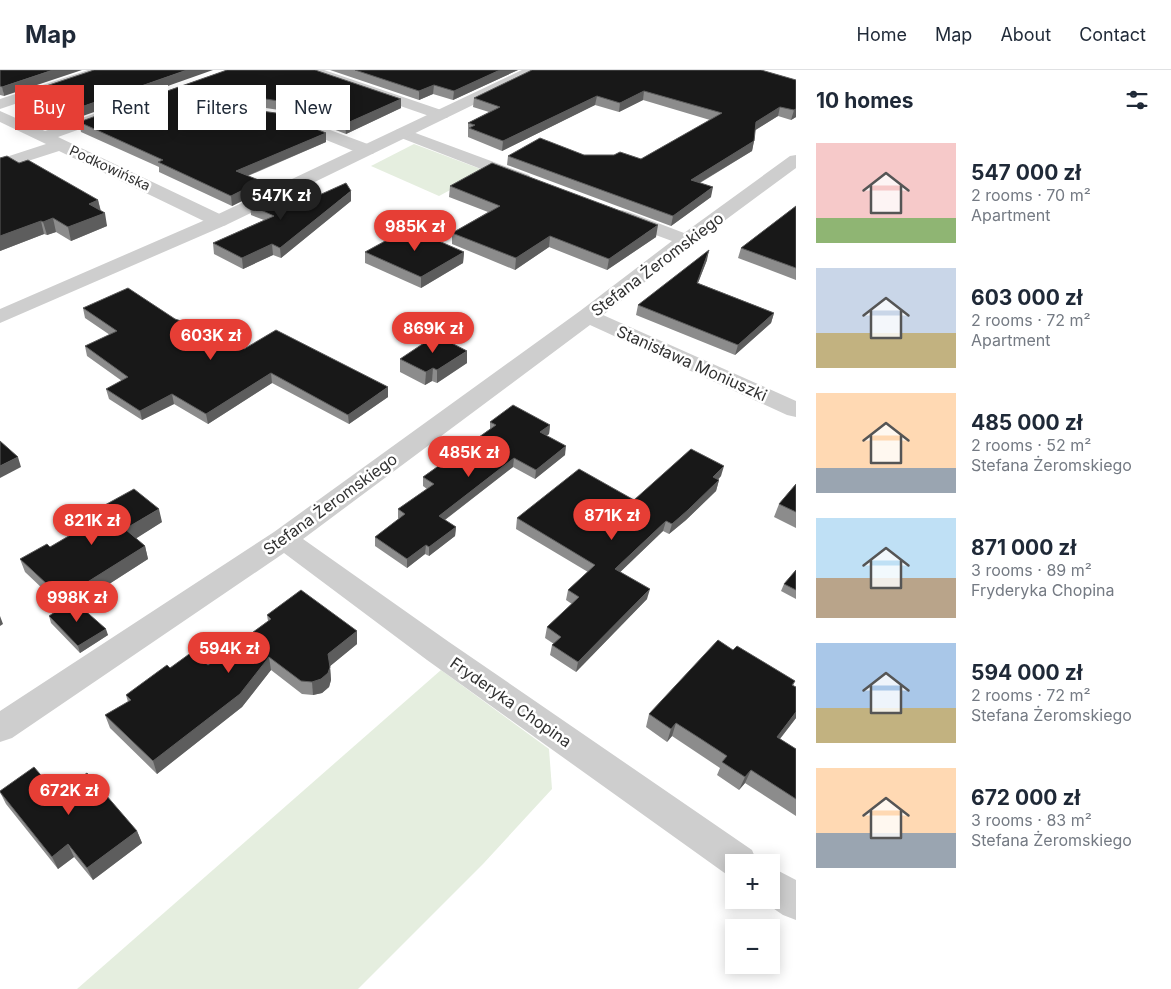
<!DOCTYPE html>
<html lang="en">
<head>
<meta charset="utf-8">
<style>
  body { margin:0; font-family:Inter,sans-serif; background:#f6f6f7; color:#1f2937; height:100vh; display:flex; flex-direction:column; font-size:19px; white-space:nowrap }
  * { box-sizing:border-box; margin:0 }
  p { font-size:16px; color:#747a83 }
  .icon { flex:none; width:28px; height:28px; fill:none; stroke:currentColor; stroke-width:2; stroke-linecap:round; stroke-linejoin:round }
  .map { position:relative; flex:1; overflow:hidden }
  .details { display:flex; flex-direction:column; background:#fff; width:375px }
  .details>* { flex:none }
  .guide { position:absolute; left:15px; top:15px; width:475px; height:45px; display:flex; gap:10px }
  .tools { position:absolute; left:725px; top:784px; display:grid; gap:10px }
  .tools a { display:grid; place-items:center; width:55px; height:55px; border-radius:0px; background:#fff; box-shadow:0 2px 12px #0003; font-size:25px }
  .price { position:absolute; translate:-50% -42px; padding:0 11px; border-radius:18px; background:#e63e35; color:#fff; font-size:16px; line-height:32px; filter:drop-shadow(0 1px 2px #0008) }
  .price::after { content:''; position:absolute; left:50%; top:30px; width:15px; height:11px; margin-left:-8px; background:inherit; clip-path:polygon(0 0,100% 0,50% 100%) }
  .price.on { background:#222; color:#fff }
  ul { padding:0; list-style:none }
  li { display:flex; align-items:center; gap:15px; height:125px; padding:0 20px }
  li span { display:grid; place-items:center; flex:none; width:140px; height:100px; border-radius:0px; color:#555 }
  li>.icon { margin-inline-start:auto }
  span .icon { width:60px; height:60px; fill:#fffc; stroke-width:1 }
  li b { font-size:21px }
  h2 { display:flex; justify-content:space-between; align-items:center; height:60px; padding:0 20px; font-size:21px }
  .chip { padding:0 18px; border-radius:0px; background:#fff; box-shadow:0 2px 12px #0003; font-size:18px; line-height:45px }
  .chip.on { background:#e63e35; color:#fff }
  header { display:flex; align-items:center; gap:30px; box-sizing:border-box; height:70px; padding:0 25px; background:#fff; border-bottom:1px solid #e0e1e3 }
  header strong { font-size:24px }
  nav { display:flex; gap:28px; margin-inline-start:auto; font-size:18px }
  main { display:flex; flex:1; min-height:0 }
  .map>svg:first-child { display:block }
</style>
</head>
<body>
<header>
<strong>Map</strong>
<nav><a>Home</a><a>Map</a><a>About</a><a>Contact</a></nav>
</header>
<main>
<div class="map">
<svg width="796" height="919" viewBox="0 0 796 919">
  <rect width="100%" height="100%" fill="#fff"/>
  <g fill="#e5eedf">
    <polygon points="414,74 486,101 439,126 371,96"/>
    <polygon points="441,600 549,679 552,719 483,794 358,919 77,919"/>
  </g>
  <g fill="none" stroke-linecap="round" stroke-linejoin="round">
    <g fill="#cecece" fill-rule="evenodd">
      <polygon points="88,0 109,0 107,3 0,39 0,29"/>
      <polygon points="303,0 324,0 447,42 449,45 447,48 435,48 305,3"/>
      <polygon points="116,36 122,38 124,41 122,44 58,67 226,147 228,151 226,155 219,157 212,155 59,81 0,100 0,89 46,74 0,52 0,41 45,61"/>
      <polygon points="290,45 373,76 375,80 373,84 361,84 284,53 282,50 284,47"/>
      <polygon points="402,58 529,105 532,109 529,113 523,114 517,113 396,66 394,63 396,60"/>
      <polygon points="796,85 796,98 693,174 603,245 796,331 796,347 787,345 590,255 303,469 449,572 752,780 757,792 734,792 734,807 726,804 427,590 284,483 12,668 0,672 0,641 274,462 580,241 672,171 615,150 613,146 615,142 622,140 629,142 684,163 790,86"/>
      <polygon points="771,797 796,810 796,850 783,845 761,830 771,830"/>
    </g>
    <polygon fill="#cecece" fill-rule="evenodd" points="522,0 541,0 539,3 226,155 0,253 0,239 212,147"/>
  </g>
  <g fill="#8c8c8c">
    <polygon points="0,0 4,26 0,25"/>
    <polygon points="94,0 63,53 21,34 19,25"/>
    <polygon points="227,0 401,29 401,38 346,64 286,41 253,36 246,38 326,72 248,106 261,111 262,121 232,136 159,102 159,97 81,62 79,52"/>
    <polygon points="330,0 518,0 453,30 433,24 419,30"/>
    <polygon points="796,10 796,47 791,50 778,46 755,60 754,71 752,81 700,113 711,127 671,156 507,95 508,86 584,85 641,89 710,50 643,30 619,42 595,35 502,81 468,67 468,53 489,42 473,37 474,28"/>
    <polygon points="0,88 19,93 98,130 101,141 107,156 71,171 56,162 47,165 44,164 0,181"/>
    <polygon points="450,116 656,167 607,200 549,177 515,200 452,174 452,163 488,142 449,127"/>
    <polygon points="306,131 351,131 281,188 273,185 243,199 214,184 213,173 264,150 251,145 250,135"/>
    <polygon points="796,136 796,210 738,188 741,178"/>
    <polygon points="365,182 464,182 463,193 421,218 365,193"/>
    <polygon points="707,190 698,213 774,243 771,253 735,285 636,245 638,235"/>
    <polygon points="83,238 175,249 244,279 388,327 349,354 272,313 208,354 174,334 142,350 109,329 106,319 122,311 87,286 85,276 110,265 85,248"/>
    <polygon points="400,289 467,293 437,313 432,311 425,315 400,302"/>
    <polygon points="490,352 550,355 549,364 546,366 565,385 535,409 513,397 445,450 456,457 455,466 429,486 425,484 407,498 375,476 375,467 399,449 398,448 398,439 427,419 423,416 423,407 490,359"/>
    <polygon points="721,406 718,410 719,410 716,421 686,450 669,464 663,461 620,502 647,529 576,602 550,585 552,575 554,574 545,568 547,557 572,534 566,530 568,520 588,502 516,459 517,448 634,430"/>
    <polygon points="796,414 796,458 774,447 779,434"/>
    <polygon points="94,441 162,452 136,468 145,476 148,489 78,534 108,565 80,583 51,553 49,546 62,537 25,502 20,489 50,477 96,450"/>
    <polygon points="796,500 796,529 781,521 784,514"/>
    <polygon points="267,545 357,561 357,574 330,596 331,610 329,617 322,623 313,625 302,624 271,600 242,637 157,704 110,658 105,645 128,632 126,625 170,598 208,595 268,551"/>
    <polygon points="733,580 795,611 793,616 796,648 780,669 796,679 796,746 745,713 739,720 717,705 720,698 672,666 667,672 646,657 649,644"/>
    <polygon points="0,722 57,724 137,761 142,773 93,810 74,787 58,799 6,734"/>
  </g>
  <g fill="#5d5d5d">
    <polygon points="53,0 82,0 4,26 2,17"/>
    <polygon points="187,0 213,0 63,53 61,44"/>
    <polygon points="500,0 518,0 453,30 454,21"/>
    <polygon points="434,15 433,24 419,30 419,21"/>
    <polygon points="644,21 643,30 619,42 620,33"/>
    <polygon points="597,26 595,35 502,81 503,71"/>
    <polygon points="252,27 253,36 246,38 243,44 242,35 245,29"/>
    <polygon points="401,29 401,38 346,64 345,54"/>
    <polygon points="780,37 778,46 754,61 756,52"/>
    <polygon points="796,39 796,47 791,50 794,40"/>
    <polygon points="326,63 326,72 237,110 236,101"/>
    <polygon points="754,71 752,81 689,119 691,110"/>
    <polygon points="261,111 262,121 232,136 231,126"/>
    <polygon points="713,117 711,127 671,156 673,146"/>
    <polygon points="351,121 351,131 281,188 280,178"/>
    <polygon points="98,130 101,143 89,134"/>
    <polygon points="105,143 107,156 71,171 68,157"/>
    <polygon points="53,148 56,162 47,165 43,152"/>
    <polygon points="41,151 44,164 0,181 0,166"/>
    <polygon points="658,155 656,167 607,200 609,189"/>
    <polygon points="550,166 549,177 515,200 516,188"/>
    <polygon points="272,174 273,185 243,199 242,188"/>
    <polygon points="709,180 707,190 694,223 697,213"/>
    <polygon points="464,182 463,193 421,218 421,207"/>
    <polygon points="774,243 771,253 735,285 738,275"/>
    <polygon points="467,281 467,293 437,313 437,300"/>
    <polygon points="433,298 432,311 425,315 426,302"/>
    <polygon points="271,303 272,313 208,354 206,344"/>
    <polygon points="388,317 388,327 349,354 348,345"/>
    <polygon points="172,324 174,334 142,350 140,341"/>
    <polygon points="550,355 549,364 539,371 540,362"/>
    <polygon points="566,376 565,385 535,409 536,400"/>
    <polygon points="18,387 21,397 0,408 0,396"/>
    <polygon points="514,388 513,397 438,455 439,446"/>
    <polygon points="724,396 721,406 710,417 713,407"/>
    <polygon points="719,410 716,421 686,450 669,464 672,454"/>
    <polygon points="159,439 162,452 129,473 125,459"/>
    <polygon points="666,451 663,461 613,509 615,499"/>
    <polygon points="456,457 455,466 429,486 429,477"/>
    <polygon points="426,475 425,484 407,498 407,489"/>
    <polygon points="145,476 148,489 67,541 62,528"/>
    <polygon points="650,519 647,529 576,602 578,592"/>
    <polygon points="0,546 3,554 0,556"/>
    <polygon points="106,559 108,565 80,583 78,576"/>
    <polygon points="357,561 357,574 329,597 328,584"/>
    <polygon points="269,587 271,600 242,637 157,704 153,691"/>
    <polygon points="330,597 331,610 329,617 322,623 313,625 312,612"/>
    <polygon points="796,642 796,648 771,680 777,667"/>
    <polygon points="676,653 672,666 667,672 671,659"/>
    <polygon points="751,700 745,713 739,720 745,707"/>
    <polygon points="137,761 142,773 93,810 87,798"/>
    <polygon points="68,774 74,787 58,799 52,787"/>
  </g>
  <g fill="#181818" stroke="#5d5d5d">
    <polygon points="0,0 53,0 2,17 0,16"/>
    <polygon points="94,0 187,0 61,44 19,25"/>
    <polygon points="227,0 315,0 401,29 345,54 286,32 252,27 245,29 242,35 246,39 276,43 326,63 236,101 261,111 231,126 158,92 163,90 79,52"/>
    <polygon points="355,0 500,0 454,21 434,15 419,21"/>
    <polygon points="532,0 761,0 796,10 796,39 794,40 780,37 756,52 754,71 691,110 713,117 673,146 508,86 540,68 584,85 614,85 620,82 641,89 722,43 644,21 620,33 597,26 503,71 469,58 475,55 468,53 500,37 474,28"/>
    <polygon points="7,86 19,93 28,90 98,130 89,134 105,143 68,157 53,148 43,152 41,151 0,166 0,88"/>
    <polygon points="492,93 658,155 609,189 550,166 516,188 452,163 500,136 450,116"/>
    <polygon points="346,113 351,121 280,178 272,174 242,188 213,173 274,146 250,135 281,120 306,131"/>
    <polygon points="796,136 796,198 741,178"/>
    <polygon points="409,158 464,182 421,207 365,182"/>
    <polygon points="709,180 697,213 774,243 738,275 638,235"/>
    <polygon points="128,218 175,249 214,262 244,279 276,260 388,317 348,345 271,303 206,344 172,324 140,341 106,319 128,307 85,276 117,261 83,238"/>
    <polygon points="436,265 467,281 437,300 433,298 426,302 400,289"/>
    <polygon points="513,335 550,355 540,362 566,376 536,400 514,388 439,446 456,457 429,477 426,475 407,489 375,467 405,444 398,439 434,414 423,407 496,355 490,352"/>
    <polygon points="0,371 18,387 0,396"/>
    <polygon points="691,379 724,396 713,407 719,410 688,440 672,454 666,451 615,499 650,519 578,592 552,575 561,567 547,557 579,527 568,520 595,495 517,448 579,399 634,430"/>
    <polygon points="796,414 796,442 779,434"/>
    <polygon points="134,419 159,439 125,459 145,476 62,528 20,489 47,474 50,477 101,447 94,441"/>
    <polygon points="796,500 796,520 784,514"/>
    <polygon points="301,520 357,561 328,584 330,597 328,603 321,609 312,612 301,611 269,587 240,624 153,691 105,645 131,630 126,625 167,595 170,598 192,582 208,595 271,549 267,545"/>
    <polygon points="73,530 106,559 78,576 49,546"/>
    <polygon points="718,570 733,580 737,576 795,611 792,615 796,617 796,642 777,667 796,679 796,729 751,700 745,707 722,692 727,686 701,669 676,653 671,659 649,644"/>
    <polygon points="34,697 57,724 87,703 137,761 87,798 68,774 52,787 0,722 0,721"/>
  </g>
  <g text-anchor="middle" stroke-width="5" stroke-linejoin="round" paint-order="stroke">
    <g font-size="14" fill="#313131" stroke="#fff">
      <text transform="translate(110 98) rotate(25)" y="5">Podkowińska</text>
    </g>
    <g font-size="16" fill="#313131" stroke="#fff">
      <text transform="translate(657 194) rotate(-37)" y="6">Stefana Żeromskiego</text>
      <text transform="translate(692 293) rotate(24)" y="6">Stanisława Moniuszki</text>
      <text transform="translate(330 434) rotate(-36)" y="6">Stefana Żeromskiego</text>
      <text transform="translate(511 632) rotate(35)" y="6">Fryderyka Chopina</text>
    </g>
  </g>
</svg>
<div class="tools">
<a>+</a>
<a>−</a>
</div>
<b class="price on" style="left:281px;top:151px">547K zł</b>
<b class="price" style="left:415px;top:182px">985K zł</b>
<b class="price" style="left:433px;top:284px">869K zł</b>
<b class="price" style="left:211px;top:291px">603K zł</b>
<b class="price" style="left:469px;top:408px">485K zł</b>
<b class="price" style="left:612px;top:471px">871K zł</b>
<b class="price" style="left:92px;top:476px">821K zł</b>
<b class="price" style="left:77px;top:553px">998K zł</b>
<b class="price" style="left:229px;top:604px">594K zł</b>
<b class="price" style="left:69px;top:746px">672K zł</b>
<div class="guide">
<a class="chip on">Buy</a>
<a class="chip">Rent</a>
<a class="chip">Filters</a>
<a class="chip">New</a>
</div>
</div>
<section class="details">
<h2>10 homes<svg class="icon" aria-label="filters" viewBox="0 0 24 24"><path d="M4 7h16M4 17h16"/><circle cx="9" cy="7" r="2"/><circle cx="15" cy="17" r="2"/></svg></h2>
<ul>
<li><span style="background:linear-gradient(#f6c9c9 75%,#8fb573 0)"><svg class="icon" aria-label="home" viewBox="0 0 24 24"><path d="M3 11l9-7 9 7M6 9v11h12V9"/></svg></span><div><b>547 000 zł</b><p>2 rooms · 70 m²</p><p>Apartment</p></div></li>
<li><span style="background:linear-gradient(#c9d6e8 65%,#c2b280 0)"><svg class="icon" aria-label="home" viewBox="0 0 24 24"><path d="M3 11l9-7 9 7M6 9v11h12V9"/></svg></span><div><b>603 000 zł</b><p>2 rooms · 72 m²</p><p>Apartment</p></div></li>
<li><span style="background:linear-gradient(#ffd9b3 75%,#9aa5b1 0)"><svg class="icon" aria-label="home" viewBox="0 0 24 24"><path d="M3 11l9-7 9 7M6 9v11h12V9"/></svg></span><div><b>485 000 zł</b><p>2 rooms · 52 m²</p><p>Stefana Żeromskiego</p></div></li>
<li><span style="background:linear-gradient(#bfe0f5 60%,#b9a48a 0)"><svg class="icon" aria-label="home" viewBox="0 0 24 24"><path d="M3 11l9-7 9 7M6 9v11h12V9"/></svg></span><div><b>871 000 zł</b><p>3 rooms · 89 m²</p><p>Fryderyka Chopina</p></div></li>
<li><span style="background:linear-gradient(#a9c7e8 65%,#c2b280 0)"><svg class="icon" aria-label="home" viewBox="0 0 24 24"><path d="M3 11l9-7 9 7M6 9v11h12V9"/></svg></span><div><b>594 000 zł</b><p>2 rooms · 72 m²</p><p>Stefana Żeromskiego</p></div></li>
<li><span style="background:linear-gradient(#ffd9b3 65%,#9aa5b1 0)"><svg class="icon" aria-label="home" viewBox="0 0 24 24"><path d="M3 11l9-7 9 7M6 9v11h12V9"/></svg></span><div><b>672 000 zł</b><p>3 rooms · 83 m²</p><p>Stefana Żeromskiego</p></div></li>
</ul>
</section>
</main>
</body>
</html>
